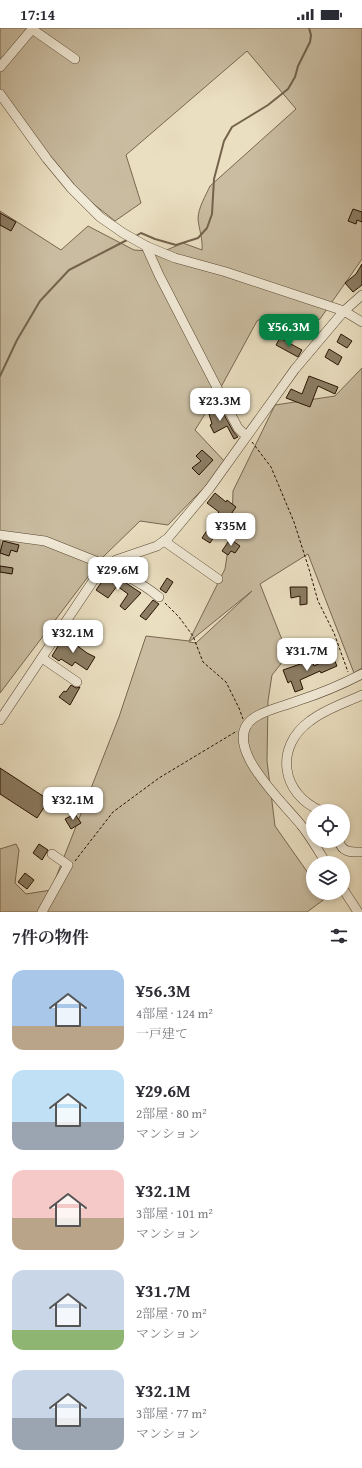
<!DOCTYPE html>
<html lang="ja">
<head>
<meta charset="utf-8">
<style>
  body { margin:0; font-family:"Gentium Book Plus","Noto Serif JP",serif; background:#f2f2f3; color:#2b2b33; height:100vh; display:flex; flex-direction:column; font-size:15px; white-space:nowrap }
  * { box-sizing:border-box; margin:0 }
  p { font-size:13px; color:#7c7c81 }
  .icon { flex:none; width:22px; height:22px; fill:none; stroke:currentColor; stroke-width:2; stroke-linecap:round; stroke-linejoin:round }
  .map { position:relative; height:884px; overflow:hidden }
  .side { display:flex; flex-direction:column; background:#fff; flex:1 }
  .side>* { flex:none }
  .fabs { position:absolute; left:306px; top:776px; display:grid; gap:8px }
  .fabs a { display:grid; place-items:center; width:44px; height:44px; border-radius:50%; background:#fff; box-shadow:0 2px 6px #0003; font-size:20px }
  .price { position:absolute; translate:-50% -34px; padding:0 9px; border-radius:8px; background:#fff; color:#222; font-size:13px; line-height:26px; filter:drop-shadow(0 1px 2px #0008) }
  .price::after { content:''; position:absolute; left:50%; top:24px; width:12px; height:9px; margin-left:-6px; background:inherit; clip-path:polygon(0 0,100% 0,50% 100%) }
  .price.selected { background:#0b8043; color:#fff }
  ul { padding:0; list-style:none }
  li { display:flex; align-items:center; gap:12px; height:100px; padding:0 12px }
  li span { display:grid; place-items:center; flex:none; width:112px; height:80px; border-radius:12px; color:#555 }
  li>.icon { margin-inline-start:auto }
  span .icon { width:48px; height:48px; fill:#fffc; stroke-width:1 }
  li b { font-size:17px }
  h2 { display:flex; justify-content:space-between; align-items:center; height:48px; padding:0 12px; font-size:17px }
  .status { display:flex; justify-content:space-between; align-items:center; height:28px; padding:0 20px; background:#fff; direction:ltr }
  .status svg { height:11px; fill:currentColor }
  .map>svg:first-child { display:block }
</style>
</head>
<body>
<div class="status"><b>17:14</b><svg viewBox="0 0 49 12"><path d="M0 12V9h3v3zM5 12V6h3v6zM10 12V3h3v9zM15 12V0h3v12zM26 1h20v11H26zM47 4h2v5h-2z"/></svg></div>
<div class="map">
<svg width="362" height="884" viewBox="0 0 362 884">
  <rect width="100%" height="100%" fill="#eadfc1"/>
  <filter id="stains"><feTurbulence type="fractalNoise" baseFrequency=".005" numOctaves="4"/><feColorMatrix values="0 0 0 0 .2 0 0 0 0 .09 0 0 0 0 .02 0 0 0 .5 -.17"/></filter>
  <radialGradient id="worn" r=".72"><stop offset=".6" stop-color="#630" stop-opacity="0"/><stop offset="1" stop-color="#630" stop-opacity=".3"/></radialGradient>
  <g fill="#c9bca0" stroke="#786750" fill-rule="evenodd">
    <path d="M 0,0 L 362,0 L 362,231 L 320,291 L 277,304 L 271,295 L 264,289 L 257,293 L 215,370 L 195,402 L 227,436 L 168,497 L 140,493 L 103,529 L 0,665 L 0,183 L 61,222 L 88,198 L 134,222 L 162,224 L 183,215 L 202,222 C 203,212 199,201 198,191 C 198,180 206,167 210,158 L 296,81 L 247,23 L 126,127 L 141,175 L 115,193 L 66,154 L 0,61 Z"/>
    <path d="M 362,340 L 362,640 L 354,645 L 308,526 L 260,556 L 288,627 L 272,647 L 268,673 L 267,733 L 275,798 L 313,852 L 313,865 L 322,865 L 326,870 L 307,884 L 0,884 L 0,821 L 16,816 L 19,822 L 15,855 L 26,866 L 51,862 L 119,689 L 146,608 L 189,613 L 225,541 L 232,495 L 233,463 L 275,377 L 335,368 ZM 252,563 L 196,615 L 189,614 Z"/>
  </g>
  <g fill="none" stroke-linecap="round" stroke-linejoin="round">
    <g stroke="#73634c" stroke-width="2">
      <polyline points="134,209 141,205 155,211 176,217 198,210 207,200 212,186 214,151 224,113 232,99 268,77 288,61 295,49 298,38 310,14 311,7 309,0"/>
      <polyline points="0,348 17,312 40,273 69,242 129,211"/>
    </g>
  </g>
  <g fill="#8c7d64" stroke="#261200">
    <polygon points="353,181 362,184 362,194 357,192 356,196 348,193"/>
    <polygon points="0,185 16,194 11,203 0,197"/>
    <polygon points="362,236 362,257 353,264 345,255 356,246"/>
    <polygon points="341,306 352,313 347,320 337,314"/>
    <polygon points="280,310 302,322 298,329 276,317"/>
    <polygon points="329,321 342,329 338,337 325,329"/>
    <polygon points="309,348 338,359 335,366 318,358 310,379 286,370 291,361 302,366"/>
    <polygon points="221,381 233,403 238,409 234,411 227,398 214,405 210,397 212,396 209,386"/>
    <polygon points="202,422 213,432 199,447 192,440 201,433 196,428"/>
    <polygon points="215,465 226,474 227,472 236,479 226,493 217,486 219,484 207,475"/>
    <polygon points="210,498 218,503 210,515 202,510"/>
    <polygon points="230,511 240,518 235,525 231,523 228,527 222,523"/>
    <polygon points="3,513 19,517 17,524 11,522 9,528 0,525"/>
    <polygon points="0,538 13,540 12,546 0,544"/>
    <polygon points="106,548 115,554 117,551 126,555 141,565 125,582 120,578 128,566 117,558 108,570 96,562"/>
    <polygon points="167,550 173,554 166,565 160,561"/>
    <polygon points="290,559 307,559 307,576 300,577 300,568 291,570"/>
    <polygon points="153,572 159,576 146,592 140,588"/>
    <polygon points="64,608 87,625 95,629 87,642 75,634 72,638 61,631 59,633 52,628"/>
    <polygon points="333,629 337,638 321,645 320,643 300,652 303,661 295,664 291,653 288,655 283,642 312,632 314,638"/>
    <polygon points="71,657 76,660 80,659 70,677 59,669 64,663 66,664"/>
    <polygon points="0,740 49,772 37,790 0,766"/>
    <polygon points="75,786 81,795 71,801 65,791"/>
    <polygon points="39,816 48,822 42,832 33,825"/>
    <polygon points="25,845 34,852 27,861 18,854"/>
  </g>
  <g fill="none" stroke-linecap="round" stroke-linejoin="round">
    <defs>
      <g id="minor">
        <polyline points="32,1 75,31"/>
        <polyline points="0,39 33,0"/>
        <polyline points="0,66 47,131 71,160 100,189 123,205 146,218 175,230 226,244 344,283 362,294"/>
        <polyline points="146,218 159,247 228,381 238,400 243,405"/>
        <path d="M 0,507 L 45,513 L 108,538 C 113,543 118,544 124,547 C 137,553 148,560 159,569"/>
        <polyline points="164,513 218,551"/>
        <polyline points="42,630 77,654"/>
        <polyline points="0,692 95,550 116,532 157,518 168,510 209,461 295,341 344,283 362,267"/>
        <path d="M 321,783 C 281,766 274,719 310,693 C 325,681 345,675 362,667"/>
        <path d="M 339,813 C 342,825 352,824 362,824"/>
        <path d="M 326,835 C 318,822 310,808 301,797 C 284,775 214,712 257,688 C 269,681 284,678 297,673 C 319,666 341,657 362,646"/>
        <polyline points="343,861 358,884"/>
        <polyline points="42,884 68,837 52,826"/>
      </g>
    </defs>
    <use href="#minor" stroke="#574530" stroke-width="10"/>
    <g stroke="#261200" stroke-width="1" stroke-dasharray="3 2" stroke-linecap="butt">
      <polyline points="252,414 271,439 294,494 309,541 318,573 334,605 348,644"/>
      <polyline points="165,575 179,589 193,608 203,634 226,654 239,680 243,691"/>
      <polyline points="75,833 113,784 159,750 237,703"/>
    </g>
    <use href="#minor" stroke="#f1ead7" stroke-width="9"/>
  </g>
  <rect width="100%" height="100%" filter="url(#stains)"/>
  <rect width="100%" height="100%" fill="url(#worn)"/>
</svg>
<div class="fabs">
<a><svg class="icon" aria-label="locate" viewBox="0 0 24 24"><circle cx="12" cy="12" r="6"/><path d="M12 2v4M12 18v4M2 12h4M18 12h4"/></svg></a>
<a><svg class="icon" aria-label="layers" viewBox="0 0 24 24"><path d="M12 4l9 5-9 5-9-5zM3 14l9 5 9-5"/></svg></a>
</div>
<b class="price selected" style="left:289px;top:320px">¥56.3M</b>
<b class="price" style="left:220px;top:394px">¥23.3M</b>
<b class="price" style="left:231px;top:519px">¥35M</b>
<b class="price" style="left:118px;top:563px">¥29.6M</b>
<b class="price" style="left:73px;top:626px">¥32.1M</b>
<b class="price" style="left:307px;top:644px">¥31.7M</b>
<b class="price" style="left:73px;top:793px">¥32.1M</b>
</div>
<section class="side">
<h2>7件の物件<svg class="icon" aria-label="filters" viewBox="0 0 24 24"><path d="M4 7h16M4 17h16"/><circle cx="9" cy="7" r="2"/><circle cx="15" cy="17" r="2"/></svg></h2>
<ul>
<li><span style="background:linear-gradient(#a9c7e8 70%,#b9a48a 0)"><svg class="icon" aria-label="home" viewBox="0 0 24 24"><path d="M3 11l9-7 9 7M6 9v11h12V9"/></svg></span><div><b>¥56.3M</b><p>4部屋 · 124 m²</p><p>一戸建て</p></div></li>
<li><span style="background:linear-gradient(#bfe0f5 65%,#9aa5b1 0)"><svg class="icon" aria-label="home" viewBox="0 0 24 24"><path d="M3 11l9-7 9 7M6 9v11h12V9"/></svg></span><div><b>¥29.6M</b><p>2部屋 · 80 m²</p><p>マンション</p></div></li>
<li><span style="background:linear-gradient(#f6c9c9 60%,#b9a48a 0)"><svg class="icon" aria-label="home" viewBox="0 0 24 24"><path d="M3 11l9-7 9 7M6 9v11h12V9"/></svg></span><div><b>¥32.1M</b><p>3部屋 · 101 m²</p><p>マンション</p></div></li>
<li><span style="background:linear-gradient(#c9d6e8 75%,#8fb573 0)"><svg class="icon" aria-label="home" viewBox="0 0 24 24"><path d="M3 11l9-7 9 7M6 9v11h12V9"/></svg></span><div><b>¥31.7M</b><p>2部屋 · 70 m²</p><p>マンション</p></div></li>
<li><span style="background:linear-gradient(#c9d6e8 60%,#9aa5b1 0)"><svg class="icon" aria-label="home" viewBox="0 0 24 24"><path d="M3 11l9-7 9 7M6 9v11h12V9"/></svg></span><div><b>¥32.1M</b><p>3部屋 · 77 m²</p><p>マンション</p></div></li>
</ul>
</section>
</body>
</html>
